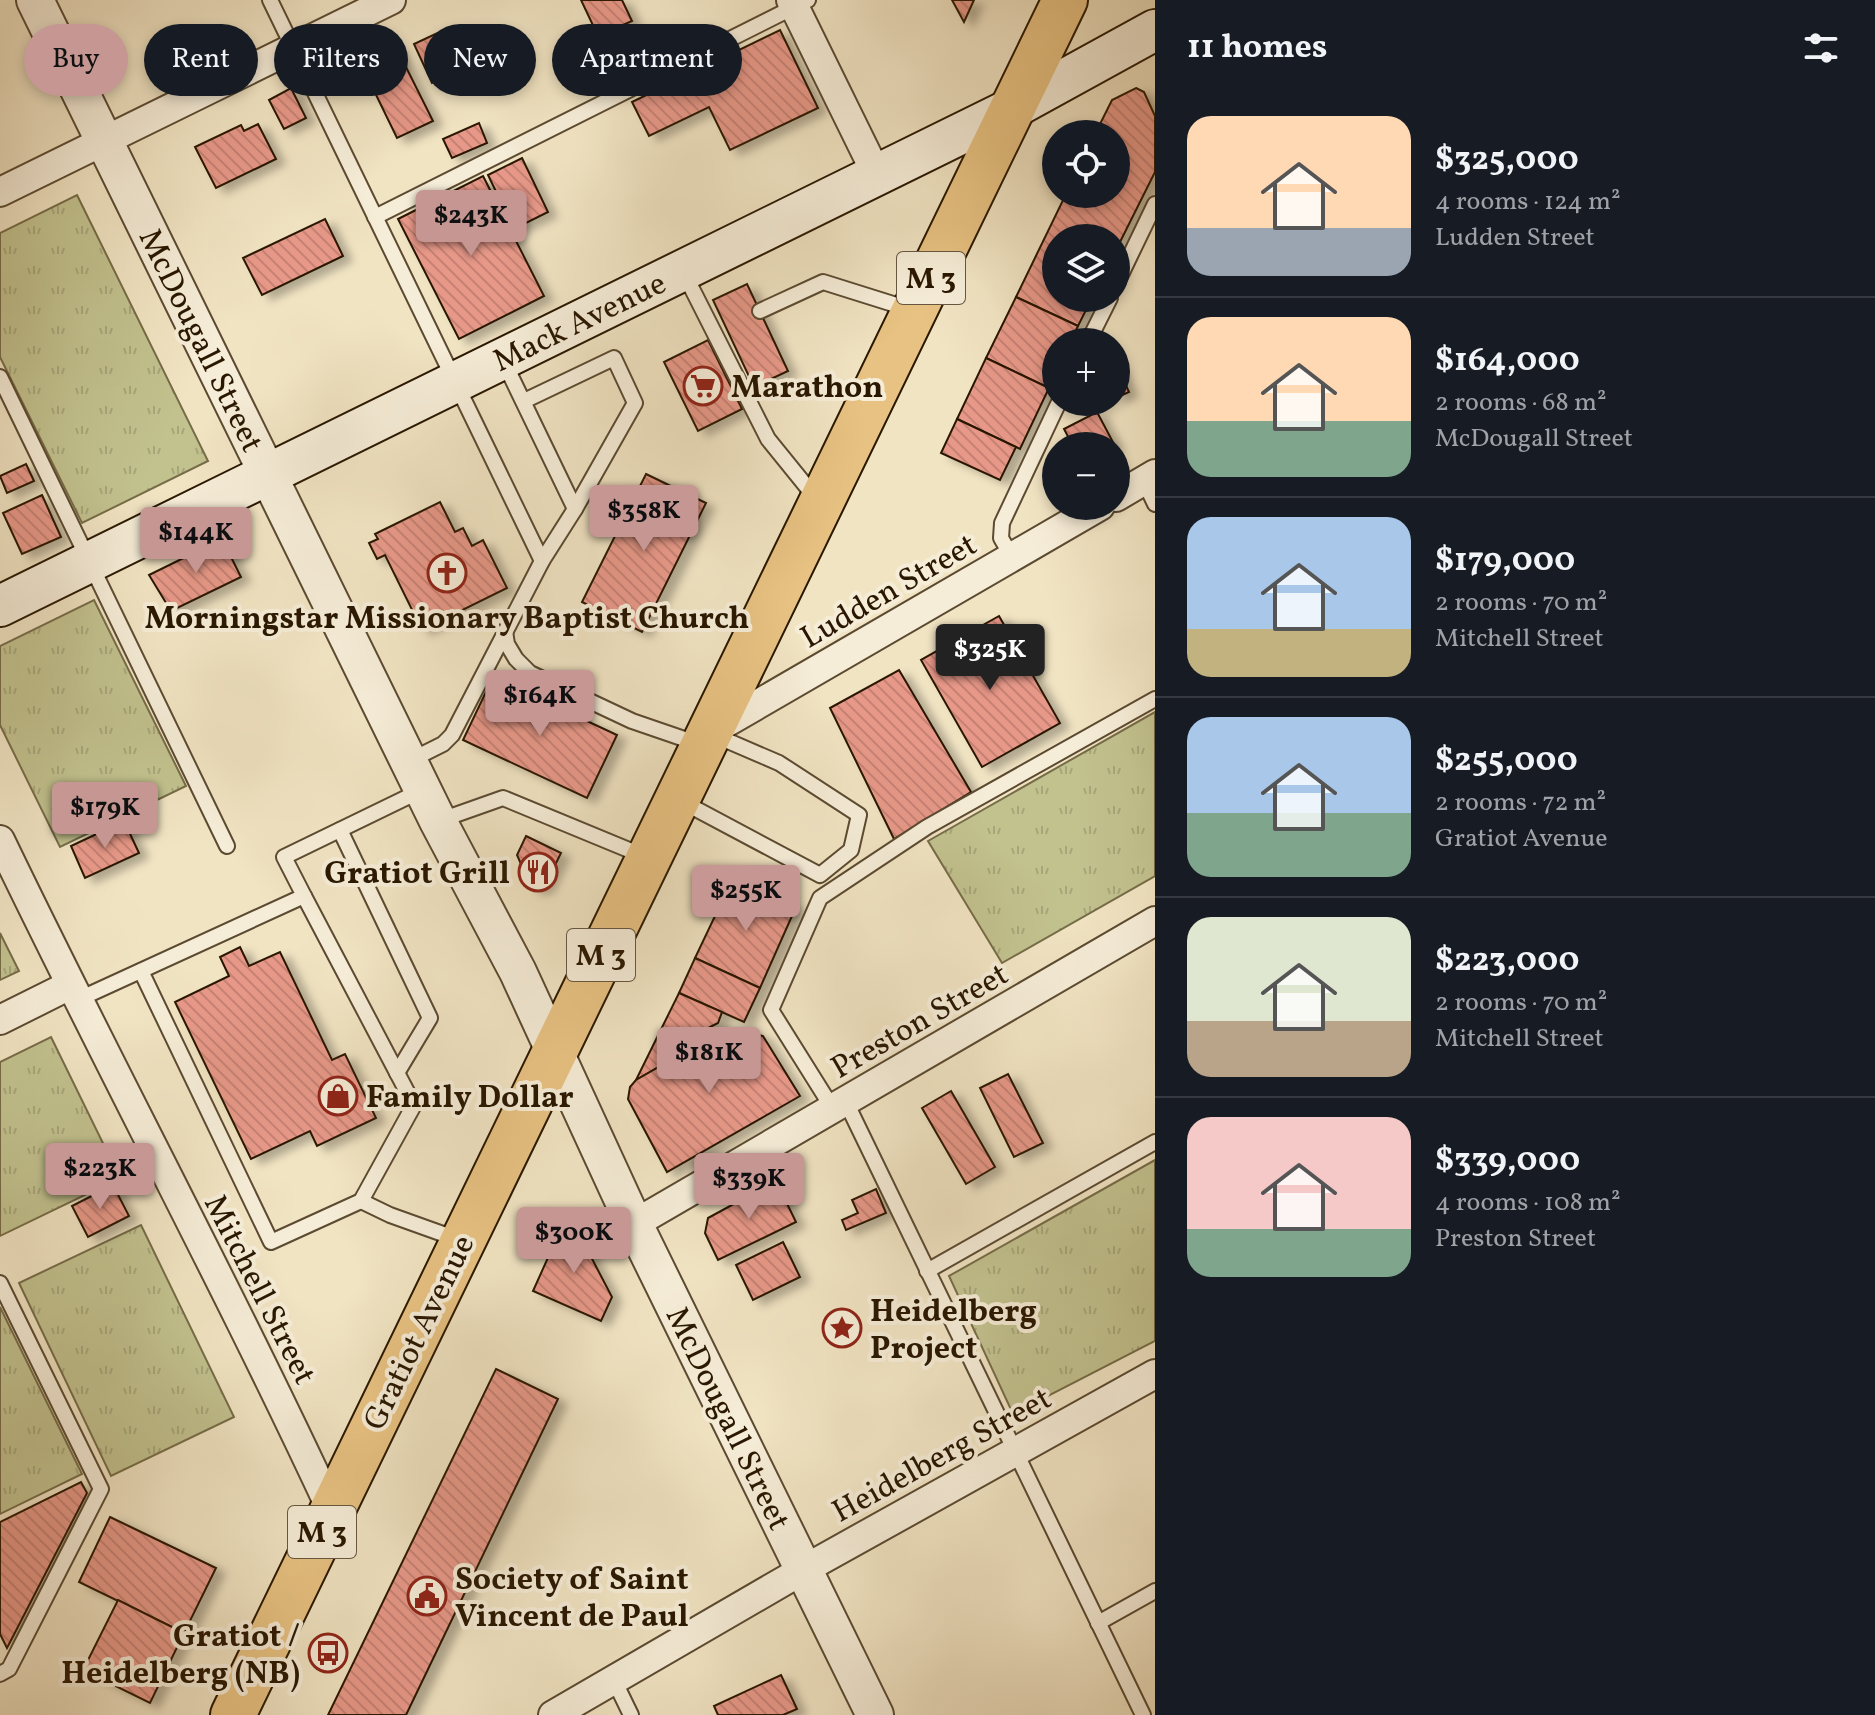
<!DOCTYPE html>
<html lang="en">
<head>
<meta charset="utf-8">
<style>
  body { margin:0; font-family:Vollkorn,serif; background:#20242c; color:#f1f3f6; height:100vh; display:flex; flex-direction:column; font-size:30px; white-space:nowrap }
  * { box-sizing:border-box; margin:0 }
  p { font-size:26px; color:#9ea1a6 }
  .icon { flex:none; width:44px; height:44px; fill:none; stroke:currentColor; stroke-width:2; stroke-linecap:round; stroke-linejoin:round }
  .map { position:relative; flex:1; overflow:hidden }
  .drawer { display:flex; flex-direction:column; background:#171b24; width:720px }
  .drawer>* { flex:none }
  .top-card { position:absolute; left:24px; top:24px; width:760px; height:72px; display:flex; gap:16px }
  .buttons { position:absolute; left:1042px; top:120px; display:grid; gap:16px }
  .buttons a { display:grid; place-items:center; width:88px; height:88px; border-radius:50%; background:#171b24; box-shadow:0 4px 12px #0003; font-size:40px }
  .price { position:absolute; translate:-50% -68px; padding:0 18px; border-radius:8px; background:#c59692; color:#111; font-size:26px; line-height:52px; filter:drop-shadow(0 2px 4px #0008) }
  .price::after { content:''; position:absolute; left:50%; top:48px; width:24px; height:18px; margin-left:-12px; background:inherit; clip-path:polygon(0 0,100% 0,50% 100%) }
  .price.active { background:#222; color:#fff }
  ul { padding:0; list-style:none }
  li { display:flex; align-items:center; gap:24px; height:200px; padding:0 32px }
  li+li { border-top:2px solid #363941 }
  li span { display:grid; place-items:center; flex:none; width:224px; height:160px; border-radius:24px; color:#555 }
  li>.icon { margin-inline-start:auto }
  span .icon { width:96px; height:96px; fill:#fffc; stroke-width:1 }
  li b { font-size:34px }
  h2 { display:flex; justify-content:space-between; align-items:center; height:96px; padding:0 32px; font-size:34px }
  .pill { padding:0 28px; border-radius:36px; background:#171b24; box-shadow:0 4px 12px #0003; font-size:28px; line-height:72px }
  .pill.active { background:#c59692; color:#111 }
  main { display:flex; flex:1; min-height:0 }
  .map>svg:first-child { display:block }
</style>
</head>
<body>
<main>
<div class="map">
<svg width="1155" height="1715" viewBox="0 0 1155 1715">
  <defs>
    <pattern id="grass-tufts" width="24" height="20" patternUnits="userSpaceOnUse" patternTransform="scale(2)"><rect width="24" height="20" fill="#c2c28f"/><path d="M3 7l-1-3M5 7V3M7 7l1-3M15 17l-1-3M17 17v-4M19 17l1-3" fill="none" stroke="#a7a67a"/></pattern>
    <pattern id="building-back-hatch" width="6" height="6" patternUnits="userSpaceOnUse" patternTransform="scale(2)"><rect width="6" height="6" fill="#e79888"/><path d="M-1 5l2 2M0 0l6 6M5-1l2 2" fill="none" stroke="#c68274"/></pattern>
    <filter id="shadow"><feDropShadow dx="9" dy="5" stdDeviation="4" flood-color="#0004"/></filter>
  </defs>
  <rect width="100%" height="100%" fill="#f1e4c3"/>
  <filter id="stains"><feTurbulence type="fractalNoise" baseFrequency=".0025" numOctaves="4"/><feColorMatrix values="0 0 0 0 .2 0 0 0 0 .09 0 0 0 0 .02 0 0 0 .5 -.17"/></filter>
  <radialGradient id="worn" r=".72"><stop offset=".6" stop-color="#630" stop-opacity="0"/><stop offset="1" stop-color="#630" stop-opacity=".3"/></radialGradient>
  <g fill="url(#grass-tufts)" stroke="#766c48" stroke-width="2">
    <polygon points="77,195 208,461 82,523 0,357 0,233"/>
    <polygon points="94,600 186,786 60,847 0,725 0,646"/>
    <polygon points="1155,712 1155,876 1002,963 928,841"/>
    <polygon points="0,933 19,971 0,980"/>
    <polygon points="51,1037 120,1178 0,1236 0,1062"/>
    <polygon points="1155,1160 1155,1341 1013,1414 949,1276"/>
    <polygon points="141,1225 234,1417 111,1476 19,1283"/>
    <polygon points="0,1307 82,1474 0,1514"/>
  </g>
  <g fill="url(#building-back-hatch)" stroke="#291700" stroke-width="2" filter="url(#shadow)">
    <polygon points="581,0 622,0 632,21 598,36"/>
    <polygon points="952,0 974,0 964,22"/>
    <polygon points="446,29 465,68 432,83 414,44"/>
    <polygon points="780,30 818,108 730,150 709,107 649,136 632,102"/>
    <polygon points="396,47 433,121 397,138 361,64"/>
    <polygon points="291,88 306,118 284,129 269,100"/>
    <polygon points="1136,88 1144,92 1155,116 1155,172 1116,250 1116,238 1056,238 1056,298 1092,298 1078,326 1016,297 1066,194 1116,194 1116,134 1095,134 1112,100"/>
    <polygon points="479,123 487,143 452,158 443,139"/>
    <polygon points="258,124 276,159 216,188 195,147 241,125 244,131"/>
    <polygon points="522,158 548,212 514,229 488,175"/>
    <polygon points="483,176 544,296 459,339 398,219"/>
    <polygon points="325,219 343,256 262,295 243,258"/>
    <polygon points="747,284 788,371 754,387 713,300"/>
    <polygon points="1016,297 1078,326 1070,342 1056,342 1056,372 1049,388 986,358"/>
    <polygon points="708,340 742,409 698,431 664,362"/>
    <polygon points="986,358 1049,388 1020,449 957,419"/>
    <polygon points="1117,365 1129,392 1116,398 1116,366"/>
    <polygon points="1097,412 1115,446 1073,446 1064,429"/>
    <polygon points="957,419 1016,447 1000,480 941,453"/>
    <polygon points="26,464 34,481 7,493 0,476"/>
    <polygon points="646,474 706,503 642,632 582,602"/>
    <polygon points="42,495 61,537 22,554 3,513"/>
    <polygon points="440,502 455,532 463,528 472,546 483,540 507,588 422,630 385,555 377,559 369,543 378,539 375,534"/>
    <polygon points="222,539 241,577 171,611 149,575"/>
    <polygon points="999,616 1060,723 982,767 921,660"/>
    <polygon points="899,670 971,792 894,839 830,708"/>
    <polygon points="493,677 617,735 587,798 463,740"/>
    <polygon points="124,821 139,853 85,878 71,846"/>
    <polygon points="526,836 561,853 544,888 532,889 517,855"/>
    <polygon points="733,878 796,907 760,988 695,958"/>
    <polygon points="240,947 249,966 280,952 332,1060 345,1054 376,1118 317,1146 310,1131 251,1159 175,1002 229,976 220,957"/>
    <polygon points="695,958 760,988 744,1022 679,993"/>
    <polygon points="679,993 722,1012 718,1023 675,1045 681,1054 636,1080"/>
    <polygon points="727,1028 742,1039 753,1033 763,1036 800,1096 667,1172 628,1099 630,1087 636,1080"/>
    <polygon points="1008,1074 1043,1143 1014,1157 980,1088"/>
    <polygon points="951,1091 995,1167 966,1184 922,1108"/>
    <polygon points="776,1181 796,1222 718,1260 705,1233 708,1218"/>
    <polygon points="113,1185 129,1216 88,1237 72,1206"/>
    <polygon points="876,1189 886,1213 846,1230 842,1220 858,1213 852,1200"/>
    <polygon points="568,1213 612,1297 601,1321 533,1291"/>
    <polygon points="783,1242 800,1277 753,1300 736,1265"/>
    <polygon points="496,1369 558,1399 406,1715 328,1715"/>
    <polygon points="81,1482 87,1493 7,1648 0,1634 0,1522"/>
    <polygon points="110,1517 216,1568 184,1633 79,1582"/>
    <polygon points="118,1600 184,1633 150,1703 83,1670"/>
    <polygon points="781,1675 797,1709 783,1715 718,1715 714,1706"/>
  </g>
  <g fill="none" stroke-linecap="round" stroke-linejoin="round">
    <defs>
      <g id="service">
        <polyline points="270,0 542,561"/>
        <polyline points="375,217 808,0"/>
        <polyline points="683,271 768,439 815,497"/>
        <polyline points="1116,285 1155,204"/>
        <polyline points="760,311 823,282 909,309"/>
        <polyline points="1088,342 1110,298"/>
        <polyline points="0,377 227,846"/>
        <polyline points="524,401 614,358 635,403 575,509"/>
        <polyline points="1144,481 1155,504"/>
        <polyline points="1012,557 1001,538 1002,523 1059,402"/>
        <polyline points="505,631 507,644 516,659 530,673 632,721 699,744"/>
        <polyline points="409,761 443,744 452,735 542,561 575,509 504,362"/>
        <polyline points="681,801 820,875 851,850 859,815 779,763 714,735"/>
        <polyline points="438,821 503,798 646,857"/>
        <polyline points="340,830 430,1018 397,1073"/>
        <polyline points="141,971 271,1242 361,1201 414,1105 304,896"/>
        <polyline points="77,1000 304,896 284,857 422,790"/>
        <polyline points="846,1102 1143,1715"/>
        <polyline points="833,1109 771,1010 820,898 927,827 1155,699"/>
        <polyline points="361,1201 390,1215 457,1239"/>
        <polyline points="927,1271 1155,1142"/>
        <polyline points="0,1283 101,1489 9,1669 0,1674"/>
        <polyline points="1098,1623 1155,1591"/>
        <polyline points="614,1680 631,1715"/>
      </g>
      <g id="minor">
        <polyline points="791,0 877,175"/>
        <polyline points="0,192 391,0"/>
        <polyline points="1116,497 1155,474"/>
        <polyline points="710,732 1100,506"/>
        <path d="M 0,840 C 108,1065 227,1285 332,1511"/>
        <polyline points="0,1020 70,985"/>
        <polyline points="634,1224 1155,921"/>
        <polyline points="553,1715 803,1570 1155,1374"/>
      </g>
      <polyline id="tertiary" points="35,0 438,821 518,972 634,1224 875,1715"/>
      <polyline id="secondary" points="0,606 1013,108 1155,30"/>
      <polyline id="primary" points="233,1715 1065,0"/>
    </defs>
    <use href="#service" stroke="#5b4a31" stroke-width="18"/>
    <use href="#minor" stroke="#5b4a31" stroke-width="32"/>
    <use href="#tertiary" stroke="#5b4a31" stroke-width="40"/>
    <use href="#secondary" stroke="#291700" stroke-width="44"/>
    <use href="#primary" stroke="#291700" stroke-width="48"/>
    <use href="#service" stroke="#f6edd8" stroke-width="14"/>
    <use href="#minor" stroke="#f6edd8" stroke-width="28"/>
    <use href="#tertiary" stroke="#f6edd8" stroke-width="36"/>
    <use href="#secondary" stroke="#f6edd8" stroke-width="40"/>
    <use href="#primary" stroke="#e8c282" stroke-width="44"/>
  </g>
  <defs>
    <symbol id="supermarket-ring" viewBox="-11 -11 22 22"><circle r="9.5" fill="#f6edd8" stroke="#8f2418" stroke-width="1.5"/><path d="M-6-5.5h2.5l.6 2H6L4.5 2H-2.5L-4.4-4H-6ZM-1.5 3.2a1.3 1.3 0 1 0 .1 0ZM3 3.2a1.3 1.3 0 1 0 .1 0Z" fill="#8f2418"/></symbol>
    <symbol id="church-ring" viewBox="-11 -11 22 22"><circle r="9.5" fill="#f6edd8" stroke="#8f2418" stroke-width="1.5"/><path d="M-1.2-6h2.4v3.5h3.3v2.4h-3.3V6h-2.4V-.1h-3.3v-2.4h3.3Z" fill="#8f2418"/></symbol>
    <symbol id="restaurant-ring" viewBox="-11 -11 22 22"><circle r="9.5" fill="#f6edd8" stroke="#8f2418" stroke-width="1.5"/><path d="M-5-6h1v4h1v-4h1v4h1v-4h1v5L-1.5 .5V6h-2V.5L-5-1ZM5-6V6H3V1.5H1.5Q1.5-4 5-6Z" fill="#8f2418"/></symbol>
    <symbol id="shop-ring" viewBox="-11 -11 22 22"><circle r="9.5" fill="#f6edd8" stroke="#8f2418" stroke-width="1.5"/><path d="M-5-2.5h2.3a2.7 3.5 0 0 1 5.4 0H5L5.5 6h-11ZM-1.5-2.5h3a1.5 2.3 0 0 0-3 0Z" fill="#8f2418"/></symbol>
    <symbol id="sight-ring" viewBox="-11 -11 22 22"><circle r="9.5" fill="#f6edd8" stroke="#8f2418" stroke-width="1.5"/><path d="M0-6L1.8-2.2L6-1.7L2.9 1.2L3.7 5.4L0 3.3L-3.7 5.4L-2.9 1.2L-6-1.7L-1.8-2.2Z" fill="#8f2418"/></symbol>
    <symbol id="civic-ring" viewBox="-11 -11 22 22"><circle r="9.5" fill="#f6edd8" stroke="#8f2418" stroke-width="1.5"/><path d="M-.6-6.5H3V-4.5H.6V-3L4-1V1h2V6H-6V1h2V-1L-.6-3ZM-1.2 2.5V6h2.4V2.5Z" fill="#8f2418"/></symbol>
    <symbol id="bus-ring" viewBox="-11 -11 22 22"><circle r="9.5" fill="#f6edd8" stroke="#8f2418" stroke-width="1.5"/><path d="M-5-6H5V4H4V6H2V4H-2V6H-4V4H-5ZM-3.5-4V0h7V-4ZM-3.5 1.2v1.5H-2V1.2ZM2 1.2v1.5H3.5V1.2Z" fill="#8f2418"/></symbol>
  </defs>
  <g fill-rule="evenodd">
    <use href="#supermarket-ring" x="681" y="364" width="44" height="44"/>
    <use href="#church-ring" x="425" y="551" width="44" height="44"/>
    <use href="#restaurant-ring" x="516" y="850" width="44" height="44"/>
    <use href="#shop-ring" x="316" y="1074" width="44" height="44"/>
    <use href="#sight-ring" x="820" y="1306" width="44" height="44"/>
    <use href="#civic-ring" x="405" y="1574" width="44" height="44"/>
    <use href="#bus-ring" x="306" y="1631" width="44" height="44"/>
  </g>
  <g text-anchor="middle" stroke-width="8" stroke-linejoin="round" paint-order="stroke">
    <g fill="#f6edd8" stroke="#665741" stroke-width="2">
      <rect x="897" y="252" width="68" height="52" rx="6"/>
      <rect x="567" y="929" width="68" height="52" rx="6"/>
      <rect x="288" y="1506" width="68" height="52" rx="6"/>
    </g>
    <g font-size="30" font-weight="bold" fill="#291700">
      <text x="931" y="288">M 3</text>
      <text x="601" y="965">M 3</text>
      <text x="322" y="1542">M 3</text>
    </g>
    <g font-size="32" fill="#291700" stroke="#f6edd8">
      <text transform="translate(579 321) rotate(-26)" y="11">Mack Avenue</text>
      <text transform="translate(202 340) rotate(64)" y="11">McDougall Street</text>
      <text transform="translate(888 590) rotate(-30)" y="11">Ludden Street</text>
      <text transform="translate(919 1020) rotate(-30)" y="11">Preston Street</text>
      <text transform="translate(261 1289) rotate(63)" y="11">Mitchell Street</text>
      <text transform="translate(418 1332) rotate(-64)" y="11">Gratiot Avenue</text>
      <text transform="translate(729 1418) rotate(64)" y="11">McDougall Street</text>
      <text transform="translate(941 1454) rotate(-29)" y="11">Heidelberg Street</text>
    </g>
    <g font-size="32" font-weight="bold" fill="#291700" stroke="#f6edd8" text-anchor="start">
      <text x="731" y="397">Marathon</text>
      <text x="447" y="628" text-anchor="middle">Morningstar Missionary Baptist Church</text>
      <text x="510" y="883" text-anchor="end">Gratiot Grill</text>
      <text x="366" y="1107">Family Dollar</text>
      <text x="870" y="1321">Heidelberg<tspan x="870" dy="37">Project</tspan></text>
      <text x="455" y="1589">Society of Saint<tspan x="455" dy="37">Vincent de Paul</tspan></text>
      <text x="300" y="1646" text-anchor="end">Gratiot /<tspan x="300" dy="37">Heidelberg (NB)</tspan></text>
    </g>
  </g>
  <rect width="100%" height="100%" filter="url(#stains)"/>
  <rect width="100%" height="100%" fill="url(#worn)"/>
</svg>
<div class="buttons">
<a><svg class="icon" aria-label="locate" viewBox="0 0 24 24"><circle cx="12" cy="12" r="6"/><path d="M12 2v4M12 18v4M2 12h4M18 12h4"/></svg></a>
<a><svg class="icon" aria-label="layers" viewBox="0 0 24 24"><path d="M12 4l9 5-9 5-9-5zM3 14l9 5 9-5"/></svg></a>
<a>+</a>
<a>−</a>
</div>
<b class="price" style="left:471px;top:258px">$243K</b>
<b class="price" style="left:644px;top:553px">$358K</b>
<b class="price" style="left:196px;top:575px">$144K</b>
<b class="price active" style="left:990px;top:692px">$325K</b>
<b class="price" style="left:540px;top:738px">$164K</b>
<b class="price" style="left:105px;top:850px">$179K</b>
<b class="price" style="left:746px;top:933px">$255K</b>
<b class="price" style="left:709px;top:1095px">$181K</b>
<b class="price" style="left:100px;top:1211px">$223K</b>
<b class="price" style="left:749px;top:1221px">$339K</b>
<b class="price" style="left:574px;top:1275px">$300K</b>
<div class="top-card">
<a class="pill active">Buy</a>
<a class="pill">Rent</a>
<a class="pill">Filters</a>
<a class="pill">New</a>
<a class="pill">Apartment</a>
</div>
</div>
<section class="drawer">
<h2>11 homes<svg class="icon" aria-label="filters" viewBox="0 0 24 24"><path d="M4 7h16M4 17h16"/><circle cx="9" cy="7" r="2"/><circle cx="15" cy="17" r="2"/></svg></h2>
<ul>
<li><span style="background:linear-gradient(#ffd9b3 70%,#9aa5b1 0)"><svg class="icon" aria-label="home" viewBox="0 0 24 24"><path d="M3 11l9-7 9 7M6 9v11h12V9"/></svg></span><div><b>$325,000</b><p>4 rooms · 124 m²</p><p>Ludden Street</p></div></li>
<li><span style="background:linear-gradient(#ffd9b3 65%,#7fa58c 0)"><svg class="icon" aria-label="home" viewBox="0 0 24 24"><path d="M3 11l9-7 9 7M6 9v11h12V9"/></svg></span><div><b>$164,000</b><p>2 rooms · 68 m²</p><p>McDougall Street</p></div></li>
<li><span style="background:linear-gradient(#a9c7e8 70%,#c2b280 0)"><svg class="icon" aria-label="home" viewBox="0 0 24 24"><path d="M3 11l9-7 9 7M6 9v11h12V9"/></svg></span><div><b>$179,000</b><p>2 rooms · 70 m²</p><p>Mitchell Street</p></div></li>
<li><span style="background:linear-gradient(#a9c7e8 60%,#7fa58c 0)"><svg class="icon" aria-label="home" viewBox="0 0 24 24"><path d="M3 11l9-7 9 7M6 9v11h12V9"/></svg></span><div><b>$255,000</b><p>2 rooms · 72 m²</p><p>Gratiot Avenue</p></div></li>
<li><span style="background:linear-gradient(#dfe7d0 65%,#b9a48a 0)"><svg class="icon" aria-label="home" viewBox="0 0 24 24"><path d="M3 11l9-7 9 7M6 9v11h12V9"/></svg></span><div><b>$223,000</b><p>2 rooms · 70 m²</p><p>Mitchell Street</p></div></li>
<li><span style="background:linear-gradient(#f6c9c9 70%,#7fa58c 0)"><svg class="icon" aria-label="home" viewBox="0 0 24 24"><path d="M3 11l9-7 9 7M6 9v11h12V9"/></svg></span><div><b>$339,000</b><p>4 rooms · 108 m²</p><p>Preston Street</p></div></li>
</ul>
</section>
</main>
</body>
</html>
